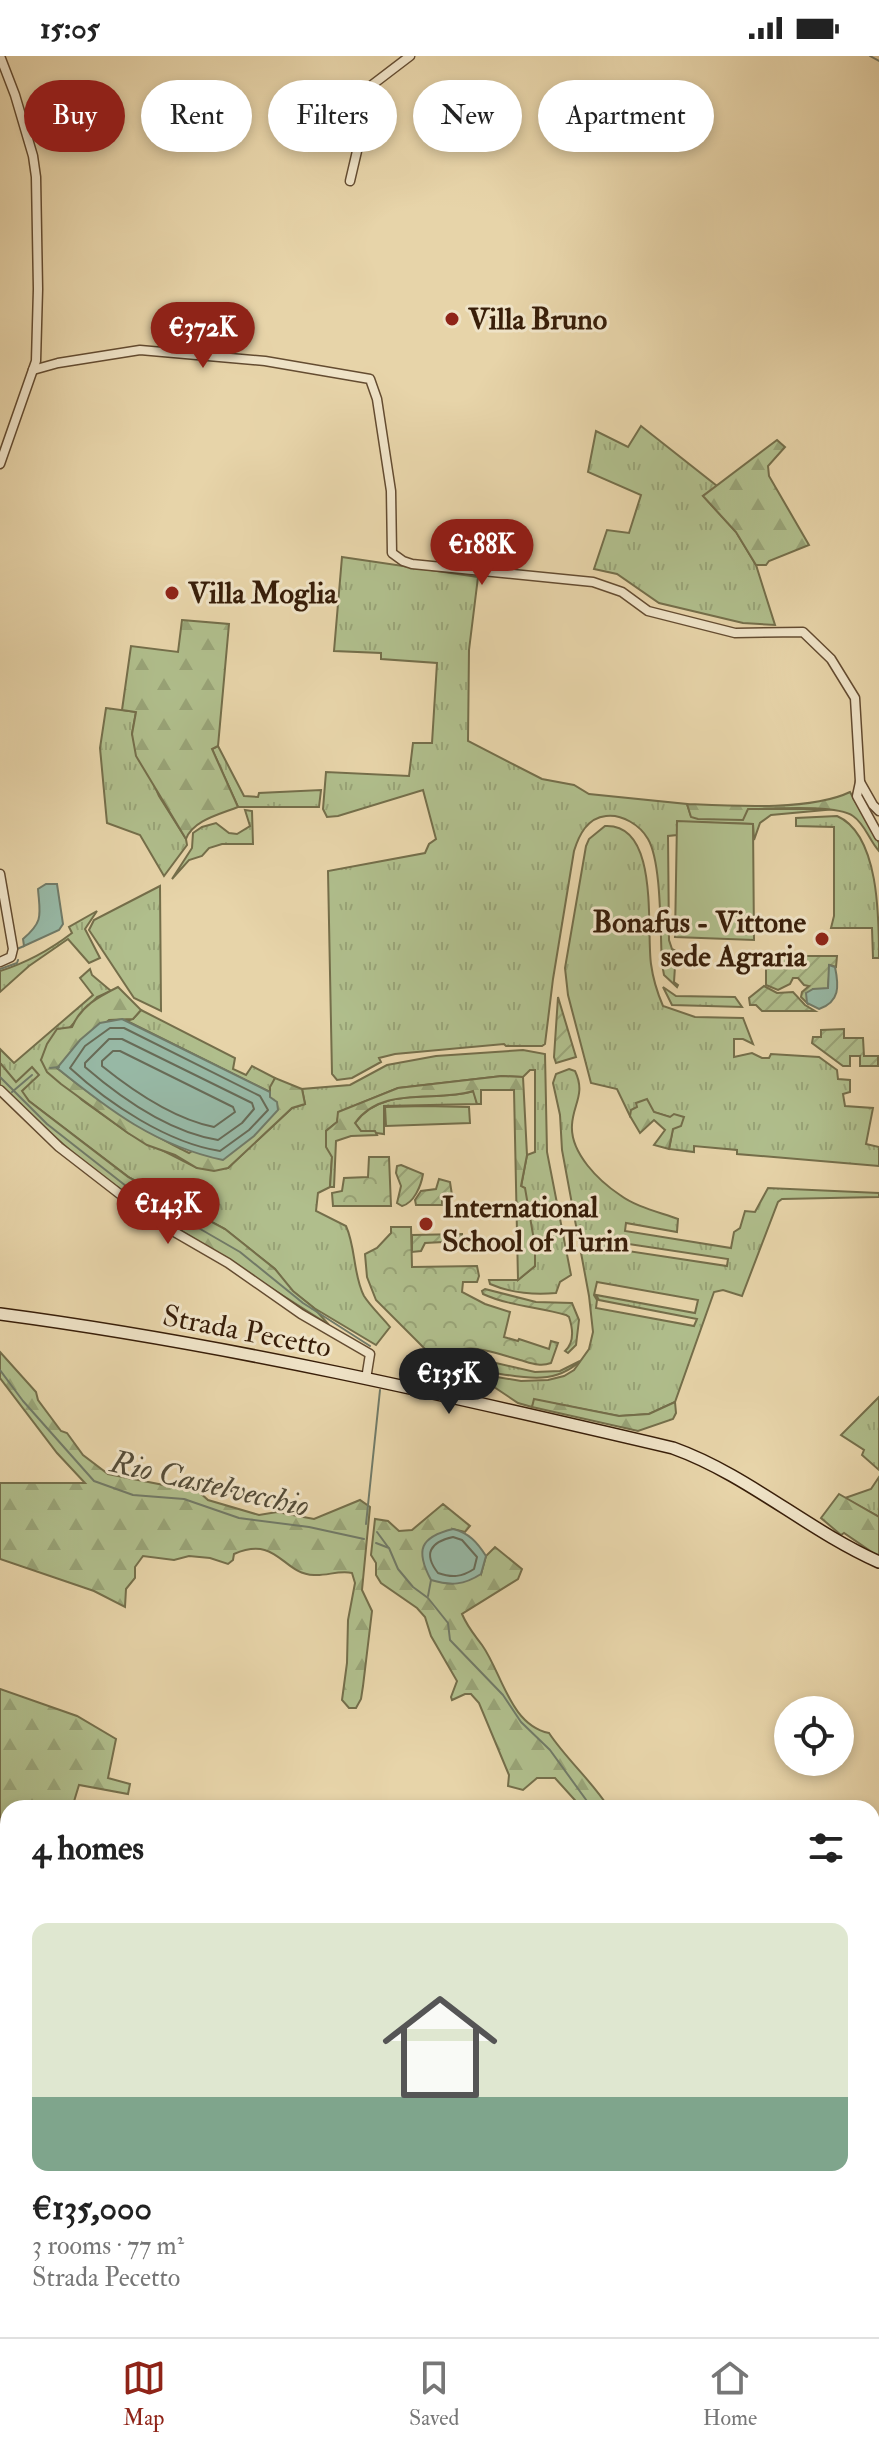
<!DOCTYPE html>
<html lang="en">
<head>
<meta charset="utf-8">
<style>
  body { margin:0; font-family:"IM FELL Double Pica",serif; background:#f6f6f6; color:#222; height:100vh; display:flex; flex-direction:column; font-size:30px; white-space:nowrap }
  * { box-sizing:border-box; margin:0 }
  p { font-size:26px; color:#767676 }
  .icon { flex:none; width:44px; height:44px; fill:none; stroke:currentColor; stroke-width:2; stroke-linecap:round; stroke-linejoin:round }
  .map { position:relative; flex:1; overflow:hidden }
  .panel { position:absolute; left:0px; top:1744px; width:880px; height:538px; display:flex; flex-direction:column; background:#fff; border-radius:24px 24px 0 0; box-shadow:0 4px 12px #0003 }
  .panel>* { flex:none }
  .top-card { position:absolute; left:24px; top:24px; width:832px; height:72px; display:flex; gap:16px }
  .tools { position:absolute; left:774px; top:1640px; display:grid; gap:16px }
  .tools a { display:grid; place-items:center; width:80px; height:80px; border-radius:50%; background:#fff; box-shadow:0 4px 12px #0003; font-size:40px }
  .price { position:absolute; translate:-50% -68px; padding:0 18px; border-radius:28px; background:#8f2418; color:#fff; font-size:26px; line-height:52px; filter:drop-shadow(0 2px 4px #0008) }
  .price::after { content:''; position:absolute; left:50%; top:48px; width:24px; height:18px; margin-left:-12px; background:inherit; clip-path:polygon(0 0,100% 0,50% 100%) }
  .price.selected { background:#222; color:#fff }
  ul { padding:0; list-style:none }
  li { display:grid; align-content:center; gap:16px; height:424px; padding:0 32px }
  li+li { border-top:2px solid #e0e0e0 }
  li span { display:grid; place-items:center; height:248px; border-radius:16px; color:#555 }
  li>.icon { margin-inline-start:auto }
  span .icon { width:144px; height:144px; fill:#fffc; stroke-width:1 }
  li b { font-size:34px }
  h2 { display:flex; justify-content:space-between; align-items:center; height:96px; padding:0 32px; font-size:34px }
  .pill { padding:0 28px; border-radius:36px; background:#fff; box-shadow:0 4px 12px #0003; font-size:28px; line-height:72px }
  .pill.selected { background:#8f2418; color:#fff }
  .status { display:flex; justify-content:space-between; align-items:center; height:56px; padding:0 40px; background:#fff; direction:ltr }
  .status svg { height:22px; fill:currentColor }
  .dock { display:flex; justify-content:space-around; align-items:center; height:112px; border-top:2px solid #e0e0e0; background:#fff; font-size:22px; color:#767676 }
  .dock a { display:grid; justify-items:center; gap:4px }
  .dock .selected { color:#8f2418 }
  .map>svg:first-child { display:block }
</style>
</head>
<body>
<div class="status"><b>15:05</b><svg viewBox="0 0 49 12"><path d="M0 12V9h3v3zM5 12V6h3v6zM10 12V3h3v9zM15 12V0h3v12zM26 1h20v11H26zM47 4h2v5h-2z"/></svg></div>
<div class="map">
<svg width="879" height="2281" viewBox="0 0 879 2281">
  <defs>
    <pattern id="grass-tufts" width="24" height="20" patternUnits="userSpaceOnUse" patternTransform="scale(2)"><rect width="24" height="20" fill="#b0be8c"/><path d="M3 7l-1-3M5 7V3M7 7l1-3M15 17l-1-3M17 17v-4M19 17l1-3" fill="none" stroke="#98a377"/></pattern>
    <pattern id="forest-firs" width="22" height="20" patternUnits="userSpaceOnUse" patternTransform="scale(2)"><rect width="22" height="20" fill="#b0be8c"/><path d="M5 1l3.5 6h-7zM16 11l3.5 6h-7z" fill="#98a377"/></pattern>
    <pattern id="park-crowns" width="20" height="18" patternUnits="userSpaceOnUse" patternTransform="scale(2)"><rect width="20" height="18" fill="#b0be8c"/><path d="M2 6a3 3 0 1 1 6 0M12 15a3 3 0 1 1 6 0" fill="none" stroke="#98a377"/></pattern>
    <pattern id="garden-furrows" width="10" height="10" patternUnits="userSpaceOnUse" patternTransform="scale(2)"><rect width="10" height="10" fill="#b0be8c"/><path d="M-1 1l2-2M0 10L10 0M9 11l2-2" fill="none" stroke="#98a377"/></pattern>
  </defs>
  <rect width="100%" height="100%" fill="#e7d4a9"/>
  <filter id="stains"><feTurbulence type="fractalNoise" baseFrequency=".0025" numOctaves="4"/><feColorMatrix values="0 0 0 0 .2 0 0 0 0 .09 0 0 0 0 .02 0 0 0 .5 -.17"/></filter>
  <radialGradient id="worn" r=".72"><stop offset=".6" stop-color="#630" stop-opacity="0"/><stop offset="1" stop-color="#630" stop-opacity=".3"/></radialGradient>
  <g fill="url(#grass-tufts)" stroke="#746e4a" stroke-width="2" fill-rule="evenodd">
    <polygon points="641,370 717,430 703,440 736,476 756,509 775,569 743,567 659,547 617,518 594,513 607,474 629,477 641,439 588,416 596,375 628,391"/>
    <path d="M 342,501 L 478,521 L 469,594 L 468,685 L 542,723 L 574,729 L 589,738 L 687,748 L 691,760 L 747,753 L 836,753 L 771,759 L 760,767 L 754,784 L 753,768 L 678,766 L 677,779 L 668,780 L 669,884 L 672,893 L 676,895 L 674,926 L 678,929 L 677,931 L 664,919 L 662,908 C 660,878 662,807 648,783 C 640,769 622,758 606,760 C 587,762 579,779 574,795 L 553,923 L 545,988 L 542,990 L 506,990 L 504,988 L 395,998 L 379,1002 L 381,1006 L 352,1022 L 337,1024 L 332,1018 L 328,815 L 425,797 L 429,788 L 436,783 L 423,734 L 338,760 L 327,761 L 323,753 L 326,716 L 409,720 L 413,687 L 432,687 L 437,607 L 381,603 L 381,597 L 334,595 Z"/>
    <polygon points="106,652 136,656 132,678 159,740 186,783 187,789 164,820 140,779 107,767 100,692"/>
    <polygon points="218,690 244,740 258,741 259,737 321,734 319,751 238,751 212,693"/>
    <polygon points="245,754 252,755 253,788 222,788 209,792 202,800 189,804 172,823 192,792 193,777 202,771 216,767 229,777 237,778 250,770"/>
    <path d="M 837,760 C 879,778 879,861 879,902 L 873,902 L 872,872 L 831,872 L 834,860 L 834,771 L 796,770 L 796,762 Z"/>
    <path d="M 605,770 C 660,767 646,873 651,908 C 653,923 657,936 663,950 L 695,961 L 743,962 L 753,988 L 743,983 L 734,983 L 734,1001 L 752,997 L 762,1002 L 769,1002 L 771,998 L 819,1001 L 837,1014 L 838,1023 L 850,1024 L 850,1036 L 843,1038 L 845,1050 L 873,1052 L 866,1088 L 879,1091 L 879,1110 L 737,1098 L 737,1094 L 694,1090 L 694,1096 L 669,1093 L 673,1072 L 670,1061 L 637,1051 L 630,1060 L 617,1033 L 591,1027 L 568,939 L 565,912 L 586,790 L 589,783 Z"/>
    <polygon points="160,830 161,955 134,942 89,874 94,864"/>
    <path d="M 97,855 L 85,873 L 100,902 L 89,907 L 68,883 L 29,910 L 0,936 L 0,915 C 26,907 51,893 72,877 L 69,871 Z"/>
    <path d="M 90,913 L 92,919 L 111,935 L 97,941 L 41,1004 L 82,1044 L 128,1077 L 197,1112 L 228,1112 L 292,1052 L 305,1048 L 302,1033 L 350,1029 L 387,1009 L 436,1000 L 523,994 L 545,998 L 547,1096 L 571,1219 L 560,1226 L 556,1237 C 534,1239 511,1237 490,1228 L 489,1224 L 518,1224 L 535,1210 L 521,1131 L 527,1099 L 535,1096 L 535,1014 L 530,1014 L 523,1021 L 502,1020 L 398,1032 L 339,1056 L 337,1066 L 326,1075 L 332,1101 L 330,1131 L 318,1137 L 316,1155 L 346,1170 C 356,1192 353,1219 364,1240 C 371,1251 382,1261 390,1271 L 376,1289 L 314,1252 L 291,1234 L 275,1213 L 225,1173 L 130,1122 L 29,1045 L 21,1035 L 38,1018 L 16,1027 L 0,1007 L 0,993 L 14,1007 L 93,939 L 80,922 Z"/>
    <polygon points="663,931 676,940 735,941 742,951 672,949"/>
    <polygon points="141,954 235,1002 233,1013 246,1019 252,1010 275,1022 270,1036 127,965 133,963"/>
    <path d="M 569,1013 L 575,1015 C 586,1038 573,1048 572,1069 C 570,1097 599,1125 620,1139 C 636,1151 659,1156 678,1163 L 677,1176 L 626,1167 L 625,1175 L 731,1192 L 734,1176 L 740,1172 L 745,1155 L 755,1156 L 768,1132 L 879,1137 L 879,1141 L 782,1143 L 778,1146 L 742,1240 L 723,1234 L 714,1236 L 675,1346 L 649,1358 L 619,1360 L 535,1344 L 532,1351 L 518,1347 L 473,1317 L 521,1325 L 548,1324 L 564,1320 L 574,1314 L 589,1293 L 593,1276 L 589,1240 L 562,1094 L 560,1059 L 553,1027 L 556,1018 ZM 622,1187 L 728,1203 L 727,1210 L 621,1194 ZM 597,1226 L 698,1244 L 695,1257 L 596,1239 L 599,1244 L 697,1263 L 694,1270 L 596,1252 L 597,1244 L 594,1239 Z"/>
    <path d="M 474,1035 L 477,1048 L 384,1050 L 384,1078 L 361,1075 L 355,1067 C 382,1029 434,1047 474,1035 Z"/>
    <path d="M 461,1299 L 535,1316 L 560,1315 L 580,1305 C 554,1330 521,1321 489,1316 C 483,1315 475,1316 470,1315 C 460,1311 457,1307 447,1315 L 442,1314 L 442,1308 Z"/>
    <polygon points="879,1341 879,1414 862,1399 864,1394 841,1379"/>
    <polygon points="879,1421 879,1461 845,1442 871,1433"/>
  </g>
  <g fill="url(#forest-firs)" stroke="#746e4a" stroke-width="2">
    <polygon points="777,384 785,391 768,410 769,420 809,489 769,505 766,509 756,509 736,476 703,440"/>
    <path d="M 182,564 L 229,568 L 218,690 L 212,693 L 238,751 C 221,758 193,764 186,783 L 136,700 L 132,678 L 136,656 L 122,654 L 131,590 L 178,596 Z"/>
    <path d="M 850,736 L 879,787 L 879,795 C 869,784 865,768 853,760 C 836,748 771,753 748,753 L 743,764 L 698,763 L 691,761 L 687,748 C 731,750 811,755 850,736 Z"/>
    <path d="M 118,931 L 141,954 L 133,963 L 109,964 L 57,1012 C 99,1046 141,1074 189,1097 L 270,1041 L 270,1031 L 275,1022 L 302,1033 L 305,1048 L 292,1052 L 228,1112 L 214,1115 L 197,1112 L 175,1099 L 147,1089 L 128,1077 L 61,1028 L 47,1016 L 41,1004 L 47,988 L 57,973 L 72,971 C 81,950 98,941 118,931 Z"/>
    <polygon points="0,1007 16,1026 32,1011 39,1019 22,1035 29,1045 128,1121 225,1173 275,1213 293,1235 314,1252 329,1269 152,1156 88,1110 6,1038 0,1030"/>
    <path d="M 502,1020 L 523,1021 L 527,1099 L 521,1130 L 525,1132 L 535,1190 L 535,1210 L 518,1224 L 514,1034 L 481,1034 L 481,1048 L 477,1048 L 473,1035 C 434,1047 382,1029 355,1067 L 361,1075 L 375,1075 L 377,1079 L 351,1080 L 336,1085 L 334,1131 L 330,1131 L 332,1101 L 326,1091 L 326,1075 L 337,1066 L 338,1056 L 398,1032 Z"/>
    <polygon points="647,1043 654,1056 670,1061 674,1058 684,1061 681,1070 673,1073 669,1093 654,1089 665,1074 654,1064 640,1077 630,1060 631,1054 637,1051 636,1047"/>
    <path d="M 0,1296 L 36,1336 L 38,1344 L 61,1375 L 67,1377 L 83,1399 L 108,1418 L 199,1436 L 208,1444 L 259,1459 L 277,1456 L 314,1463 L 360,1444 L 370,1451 L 362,1534 L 372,1555 L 363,1630 L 361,1643 L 356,1652 L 349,1652 L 342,1644 L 347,1607 L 348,1564 L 355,1527 L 352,1517 C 339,1514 327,1520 314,1519 C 282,1518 278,1479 234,1498 L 233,1504 L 228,1508 L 210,1502 L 189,1500 L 174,1504 L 143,1500 L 135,1511 L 135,1522 L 126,1533 L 125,1551 L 94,1535 L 0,1503 L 0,1427 L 85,1427 L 57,1397 L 0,1322 Z"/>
    <polygon points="534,1343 619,1360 649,1358 675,1346 676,1357 673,1363 638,1375 532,1351"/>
    <polygon points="839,1438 879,1461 879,1501 844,1477 841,1479 821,1462"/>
    <path d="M 443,1448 L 470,1470 L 465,1476 L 453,1473 L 481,1518 L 486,1500 L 495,1491 L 522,1513 L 518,1523 L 462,1558 C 468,1572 474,1578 482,1589 C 502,1617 510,1669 549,1677 C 567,1704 591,1724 609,1752 L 582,1752 L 555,1722 L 537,1722 L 523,1734 L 508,1730 L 509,1719 L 479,1647 L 471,1638 L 465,1638 L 452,1644 L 451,1641 L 457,1625 L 431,1580 L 425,1561 L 417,1552 L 381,1527 L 376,1519 L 376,1507 L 371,1499 L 375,1463 L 388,1465 L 399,1475 L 412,1474 Z"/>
    <polygon points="0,1633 77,1660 116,1683 108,1722 130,1728 128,1738 79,1729 72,1752 8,1752 8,1842 0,1837"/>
    <polygon points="0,2263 8,2264 8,2274 71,2274 80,2281 0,2281"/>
    <polygon points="748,2274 834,2274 840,2281 758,2281"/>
  </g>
  <g fill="url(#park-crowns)" stroke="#746e4a" stroke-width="2">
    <polygon points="369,1101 389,1101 391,1150 333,1150 332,1137 342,1135 344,1122 368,1121"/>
    <path d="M 391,1171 L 411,1171 L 412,1211 L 477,1210 L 479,1220 L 477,1226 L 463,1226 L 462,1236 L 485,1248 L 510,1256 L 504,1281 L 518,1285 L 519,1283 L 549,1293 L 551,1285 L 558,1287 L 551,1307 C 540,1311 531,1307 520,1304 C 487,1295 466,1284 435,1303 L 376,1244 L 367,1221 L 365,1198 L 377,1192 L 391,1177 Z"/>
  </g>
  <g fill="url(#garden-furrows)" stroke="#746e4a" stroke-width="2">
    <polygon points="766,900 837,900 836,911 830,909 828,933 813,933 808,948 801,941 802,936 809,930 804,929 798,922 793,922 790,928 778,934 766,929"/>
    <polygon points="764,930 777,937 793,936 805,949 815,955 762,955 756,949 750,949 749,942"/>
    <polygon points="558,941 576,1001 556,1007 554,1001"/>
    <polygon points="844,973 844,982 863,982 864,1000 878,1000 878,1010 860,1010 860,1000 850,1000 850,1010 843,1010 812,987 813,981 821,981 821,974"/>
    <path d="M 401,1109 L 423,1118 C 421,1130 414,1147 402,1150 L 397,1147 L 401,1130 L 396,1117 L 397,1110 Z"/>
    <polygon points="439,1123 450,1126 452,1139 442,1141 442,1149 416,1149 415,1144 421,1135 436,1133"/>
    <polygon points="462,1178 462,1185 425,1187 421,1195 412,1196 412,1179"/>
    <path d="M 485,1233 L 536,1246 L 572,1247 L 579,1264 L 576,1289 L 568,1297 L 565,1295 C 575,1286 573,1273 569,1261 L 566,1259 C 539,1251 509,1250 483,1238 L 482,1235 Z"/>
  </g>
  <g fill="#b0be8c" stroke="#746e4a" stroke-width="2">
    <polygon points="677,765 753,768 754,884 675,881"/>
    <polygon points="424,1050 469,1051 470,1067 386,1070 385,1051"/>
  </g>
  <g fill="#97b8a5" stroke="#717a67" stroke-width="2">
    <path d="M 46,828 L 57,828 L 63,868 L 59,874 L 24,890 L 23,883 C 44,865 40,859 38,833 Z"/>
    <path d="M 829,909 L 835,911 C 839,930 840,946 819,953 L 807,947 L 806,937 L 813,933 L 828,932 Z"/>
    <path d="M 122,963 L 270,1036 L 270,1041 L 277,1046 L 278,1054 L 254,1080 L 223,1104 C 156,1090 109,1054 57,1012 L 80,984 L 100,967 Z"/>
    <path d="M 453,1473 C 469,1477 477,1486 486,1500 L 481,1518 C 464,1529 451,1530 431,1524 C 415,1494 420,1481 453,1473 Z"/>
  </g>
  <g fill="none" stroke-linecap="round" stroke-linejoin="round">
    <g stroke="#686b57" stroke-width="2">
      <path d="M 110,972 L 124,972 L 260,1040 L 268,1054 L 249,1074 L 220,1095 C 168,1087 109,1048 70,1012 L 85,990 Z"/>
      <path d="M 109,983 L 122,983 L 252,1047 L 254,1053 L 242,1067 L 218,1084 C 169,1076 122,1043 85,1011 L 85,1007 Z"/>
      <path d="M 113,995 L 120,995 L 233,1051 L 235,1056 L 214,1071 C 174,1063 133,1035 102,1010 L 102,1005 Z"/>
      <path d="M 453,1481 L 462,1484 L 477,1501 L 474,1513 C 462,1521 452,1522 438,1517 C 423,1498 430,1486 453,1481 Z"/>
    </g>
    <g stroke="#717a67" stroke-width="2">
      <polyline points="870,0 879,5"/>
      <polyline points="17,893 24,890"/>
      <polyline points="0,913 17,907 18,904"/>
      <polyline points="50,1012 59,1011"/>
      <polyline points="0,1021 47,1068 126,1130 240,1196 303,1247 370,1290"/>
      <polyline points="12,1036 32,1019"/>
      <polyline points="0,1314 23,1345 94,1425 133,1439 184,1443 239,1462 309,1471 364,1483"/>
      <polyline points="366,1468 380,1334"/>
      <polyline points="377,1476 388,1491"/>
      <polyline points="376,1487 389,1492 398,1513 413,1531 428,1542 448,1567 450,1584 503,1639 521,1666 550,1694 592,1752"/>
      <polyline points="428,1540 431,1524"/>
      <polyline points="872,2164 879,2169"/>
    </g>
    <defs>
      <g id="minor">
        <polyline points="352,59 351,45 410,0"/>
        <polyline points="350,125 372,31"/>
        <polyline points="33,314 58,307 140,294 265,305 370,323 377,343 391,435 392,497 403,505 412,508 593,526 622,536 648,555 735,577 803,576 831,603 855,642 860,726 857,740 879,780"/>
        <polyline points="0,408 36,305 38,233 36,121 33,100 15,39 0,0"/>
        <polyline points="860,726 873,749 879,755"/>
        <polyline points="0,818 13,893 11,901 0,906"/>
        <polyline points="0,1034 59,1091 152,1163 228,1207 301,1258 370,1298 366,1323"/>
        <polyline points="0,1990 8,1987"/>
      </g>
      <path id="secondary" d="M 0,1258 C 227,1288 451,1340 673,1392 C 748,1419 807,1474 879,1506"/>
    </defs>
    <use href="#minor" stroke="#644c31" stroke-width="11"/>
    <use href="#secondary" stroke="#381e09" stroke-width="14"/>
    <use href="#minor" stroke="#efe3c7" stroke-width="8"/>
    <use href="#secondary" stroke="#efe3c7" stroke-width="11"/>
  </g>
  <g fill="#8f2418" stroke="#efe3c7" stroke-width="3">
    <circle cx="452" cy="263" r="8"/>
    <circle cx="172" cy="537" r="8"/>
    <circle cx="822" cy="883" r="8"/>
    <circle cx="426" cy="1168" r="8"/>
  </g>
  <g text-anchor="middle" stroke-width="6" stroke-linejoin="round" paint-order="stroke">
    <g font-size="30" font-weight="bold" fill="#381e09" stroke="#efe3c7" text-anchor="start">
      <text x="468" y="273">Villa Bruno</text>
      <text x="188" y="547">Villa Moglia</text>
      <text x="806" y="876" text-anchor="end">Bonafus - Vittone<tspan x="806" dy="34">sede Agraria</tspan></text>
      <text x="442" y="1161">International<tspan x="442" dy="34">School of Turin</tspan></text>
    </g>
    <g font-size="30" fill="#381e09" stroke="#efe3c7">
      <text transform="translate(247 1275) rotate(11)" y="10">Strada Pecetto</text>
    </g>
    <g font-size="32" font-style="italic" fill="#544c38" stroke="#efe3c7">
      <text transform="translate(210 1427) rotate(13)" y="11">Rio Castelvecchio</text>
    </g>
  </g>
  <rect width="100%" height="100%" filter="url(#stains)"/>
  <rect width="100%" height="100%" fill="url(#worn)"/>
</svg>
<div class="tools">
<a><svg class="icon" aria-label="locate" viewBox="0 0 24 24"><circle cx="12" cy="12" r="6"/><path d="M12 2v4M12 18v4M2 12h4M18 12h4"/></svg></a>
</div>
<b class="price" style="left:203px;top:314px">€372K</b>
<b class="price" style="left:482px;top:531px">€188K</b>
<b class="price" style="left:168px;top:1190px">€143K</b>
<b class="price selected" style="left:449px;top:1360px">€135K</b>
<div class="top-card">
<a class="pill selected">Buy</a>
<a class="pill">Rent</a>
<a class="pill">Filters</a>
<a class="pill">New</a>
<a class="pill">Apartment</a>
</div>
<section class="panel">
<h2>4 homes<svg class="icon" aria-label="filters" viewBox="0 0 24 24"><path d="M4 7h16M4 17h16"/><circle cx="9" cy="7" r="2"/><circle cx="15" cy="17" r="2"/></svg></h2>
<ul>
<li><span style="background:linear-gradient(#dfe7d0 70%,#7fa58c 0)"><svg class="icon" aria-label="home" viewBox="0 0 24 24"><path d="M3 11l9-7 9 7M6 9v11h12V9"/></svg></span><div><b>€135,000</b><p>3 rooms · 77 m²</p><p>Strada Pecetto</p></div></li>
</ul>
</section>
</div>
<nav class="dock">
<a class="selected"><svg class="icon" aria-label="map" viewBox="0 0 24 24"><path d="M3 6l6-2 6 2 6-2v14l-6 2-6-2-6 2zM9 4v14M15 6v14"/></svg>Map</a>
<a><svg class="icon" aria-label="saved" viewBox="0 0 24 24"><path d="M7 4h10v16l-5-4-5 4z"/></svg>Saved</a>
<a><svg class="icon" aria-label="home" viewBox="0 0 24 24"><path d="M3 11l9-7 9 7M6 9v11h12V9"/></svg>Home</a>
</nav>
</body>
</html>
